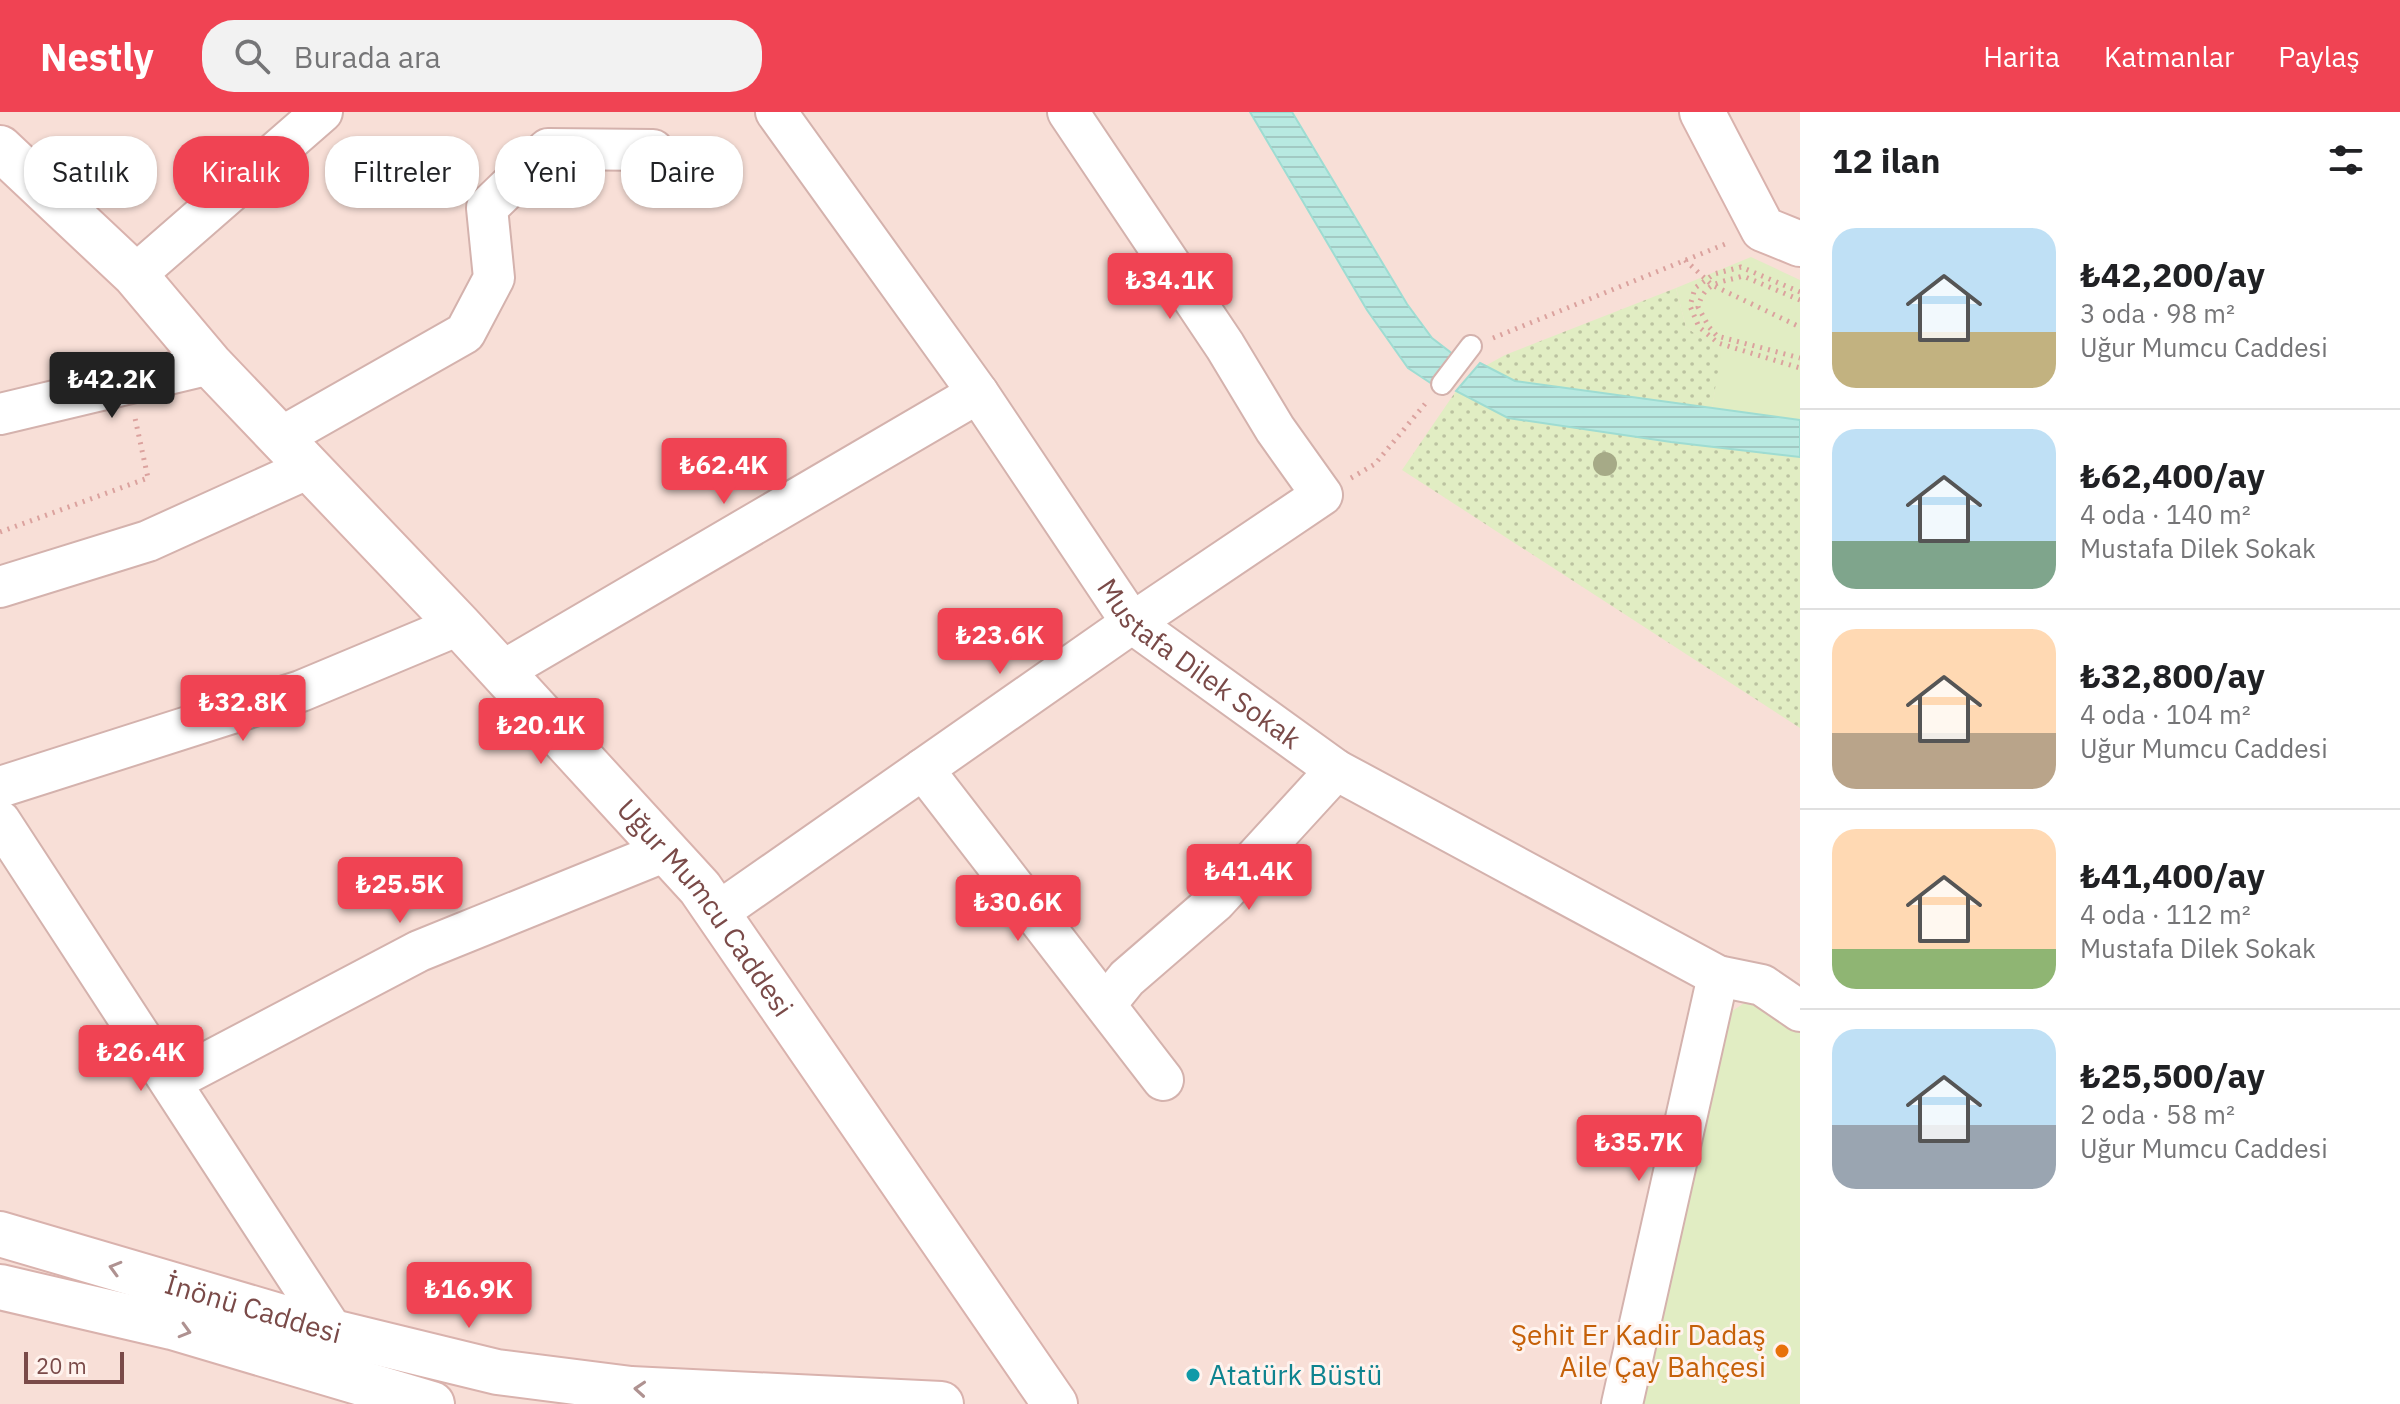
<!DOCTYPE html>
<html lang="tr">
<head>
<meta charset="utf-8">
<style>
  body { margin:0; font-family:"IBM Plex Sans",sans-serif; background:#f2f2f2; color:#202124; height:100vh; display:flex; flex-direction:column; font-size:30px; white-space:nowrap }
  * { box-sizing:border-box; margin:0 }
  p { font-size:26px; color:#757577 }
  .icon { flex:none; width:44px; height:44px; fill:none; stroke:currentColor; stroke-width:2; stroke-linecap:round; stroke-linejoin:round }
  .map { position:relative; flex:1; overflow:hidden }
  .details { display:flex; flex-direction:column; background:#fff; width:600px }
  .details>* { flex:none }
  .hud { position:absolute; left:24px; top:24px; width:760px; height:72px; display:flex; gap:16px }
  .scale { position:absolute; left:24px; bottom:20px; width:100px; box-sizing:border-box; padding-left:8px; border:4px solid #7a4a48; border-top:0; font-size:22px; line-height:28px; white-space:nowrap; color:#7a4a48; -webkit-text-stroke:6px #fff3ee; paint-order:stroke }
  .price { position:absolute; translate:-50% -68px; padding:0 18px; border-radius:8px; background:#f04353; color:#fff; font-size:26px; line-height:52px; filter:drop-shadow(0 2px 4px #0008) }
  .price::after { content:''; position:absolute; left:50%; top:48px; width:24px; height:18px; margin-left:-12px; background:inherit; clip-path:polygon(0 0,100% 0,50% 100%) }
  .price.active { background:#222; color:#fff }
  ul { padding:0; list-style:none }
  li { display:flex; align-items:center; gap:24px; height:200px; padding:0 32px }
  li+li { border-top:2px solid #e0e0e0 }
  li span { display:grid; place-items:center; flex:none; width:224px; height:160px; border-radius:24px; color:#555 }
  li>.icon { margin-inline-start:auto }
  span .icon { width:96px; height:96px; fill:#fffc; stroke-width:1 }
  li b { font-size:34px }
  h2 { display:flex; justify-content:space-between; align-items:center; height:96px; padding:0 32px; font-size:34px }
  .chip { padding:0 28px; border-radius:32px; background:#fff; box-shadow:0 2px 6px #0004; font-size:28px; line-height:72px }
  .chip.active { background:#f04353; color:#fff }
  header { display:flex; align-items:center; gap:48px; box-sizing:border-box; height:112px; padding:0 40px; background:#f04353; color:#fff }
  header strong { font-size:38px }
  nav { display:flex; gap:44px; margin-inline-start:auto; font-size:28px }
  .search { width:560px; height:72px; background:#f2f2f2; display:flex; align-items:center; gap:20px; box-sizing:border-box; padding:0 28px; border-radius:32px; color:#757577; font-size:30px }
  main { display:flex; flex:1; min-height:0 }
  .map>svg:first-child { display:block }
</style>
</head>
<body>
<header>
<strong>Nestly</strong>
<div class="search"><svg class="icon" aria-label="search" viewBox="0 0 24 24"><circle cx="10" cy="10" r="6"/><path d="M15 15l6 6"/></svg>Burada ara</div>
<nav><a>Harita</a><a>Katmanlar</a><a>Paylaş</a></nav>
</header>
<main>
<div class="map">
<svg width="1800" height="1292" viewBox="0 0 1800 1292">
  <defs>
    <pattern id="grass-dots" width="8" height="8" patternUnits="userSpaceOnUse" patternTransform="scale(2)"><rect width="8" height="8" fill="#e1edc3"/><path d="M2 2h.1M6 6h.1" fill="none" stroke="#bbc2a0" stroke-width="1.8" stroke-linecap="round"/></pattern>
    <pattern id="water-rules" width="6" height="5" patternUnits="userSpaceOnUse" patternTransform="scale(2)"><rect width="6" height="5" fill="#b8e9e1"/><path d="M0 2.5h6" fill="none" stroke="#a2c9c3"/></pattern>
  </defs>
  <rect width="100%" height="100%" fill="#feede6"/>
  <rect fill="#f8dfd7" x="0" y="0" width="1800" height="1292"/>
  <g fill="url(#grass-dots)">
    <polygon points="1676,176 1686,215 1722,241 1712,296 1515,269 1485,254 1505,243"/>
    <polygon points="1456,279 1508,306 1671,330 1800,345 1800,616 1402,358"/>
  </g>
  <g fill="#e1edc3">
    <polygon points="1751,145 1800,168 1800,308 1712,296 1721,241 1686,215 1676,176"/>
    <polygon points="1752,886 1800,915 1800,1292 1634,1292 1726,903"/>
  </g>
  <g fill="url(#water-rules)" stroke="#9edcd2" stroke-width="2">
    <polygon points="1250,0 1292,0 1407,192 1432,226 1454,243 1432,272 1408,256 1367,198"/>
    <polygon points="1480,251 1515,269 1800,308 1800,345 1671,330 1508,306 1456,279"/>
  </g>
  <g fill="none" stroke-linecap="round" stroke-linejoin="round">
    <defs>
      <polyline id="lane" points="1442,272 1471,234"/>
      <g id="street">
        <path id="s1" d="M 776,0 L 978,281 L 1132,511 L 1336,658 L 1718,864 L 1762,873 L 1800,899"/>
        <polyline points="135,163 322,0"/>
        <polyline points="0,302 210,252"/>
        <polyline points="280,326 465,221 494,166 487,96 548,37 653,38"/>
        <polyline points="0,475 148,429 309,356"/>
        <polyline points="501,560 978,281"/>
        <polyline points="923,657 1163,968"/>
        <polyline points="0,675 301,579 459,513"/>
        <polyline points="0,709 333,1220"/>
        <polyline points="717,801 1132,511 1322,383 1275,317 1225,234 1068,0"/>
        <polyline points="1106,892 1127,866 1216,789 1336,658"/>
        <polyline points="172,969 419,839 666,739"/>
        <polyline points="1622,1292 1718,864"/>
      </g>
      <g id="secondary">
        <polyline points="1702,0 1763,117 1800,132"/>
        <path id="s2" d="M 0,36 L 135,163 L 210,252 L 459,513 L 700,776 L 1055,1292"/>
        <path id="s3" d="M 0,1122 L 333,1220 L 497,1260 L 631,1277 L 941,1292"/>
        <polyline points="0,1175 172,1215 432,1292"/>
      </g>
    </defs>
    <use href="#lane" stroke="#d4b2ad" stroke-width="24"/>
    <use href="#street" stroke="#d4b2ad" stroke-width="44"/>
    <use href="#secondary" stroke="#d9b2ad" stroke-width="48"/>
    <g stroke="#dba29e" stroke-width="5" stroke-dasharray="2 6" stroke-linecap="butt">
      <polyline points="1685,148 1712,173 1800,215"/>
      <polyline points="1800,180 1741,155 1714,162 1695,176 1690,194 1699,215 1718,231 1800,256"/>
      <path d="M 1800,188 L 1743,164 C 1720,171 1705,169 1698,195 L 1709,215 L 1717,224 L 1800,246"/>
      <polyline points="1493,226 1728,131"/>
      <polyline points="1351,366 1375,352 1425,292"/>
      <polyline points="0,420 148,366 135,306"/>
    </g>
    <use href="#lane" stroke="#fff" stroke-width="20"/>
    <use href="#street" stroke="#fff" stroke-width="40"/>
    <use href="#secondary" stroke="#fff" stroke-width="44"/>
  </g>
  <circle fill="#a6aa87" cx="1605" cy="352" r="12"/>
  <defs><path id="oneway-chevron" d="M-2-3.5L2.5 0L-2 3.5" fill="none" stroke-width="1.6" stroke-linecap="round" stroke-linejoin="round" transform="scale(2)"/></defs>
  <g stroke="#af9291">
    <use href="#oneway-chevron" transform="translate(115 1156) rotate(-164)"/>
    <use href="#oneway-chevron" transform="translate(185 1219) rotate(16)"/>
    <use href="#oneway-chevron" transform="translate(640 1277) rotate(-176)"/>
  </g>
  <circle fill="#e8710a" stroke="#fff3ee" stroke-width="3" cx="1782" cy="1239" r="8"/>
  <circle fill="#0f9aa8" stroke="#fff3ee" stroke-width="3" cx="1193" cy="1263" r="8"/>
  <g text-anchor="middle" stroke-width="6" stroke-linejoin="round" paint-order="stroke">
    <g font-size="28" fill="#7a4a48" stroke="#fff3ee">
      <text dy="10" stroke="none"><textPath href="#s1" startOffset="700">Mustafa Dilek Sokak</textPath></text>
      <text dy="10" stroke="none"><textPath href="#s2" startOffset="1038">Uğur Mumcu Caddesi</textPath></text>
      <text dy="10" stroke="none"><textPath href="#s3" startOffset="264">İnönü Caddesi</textPath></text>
    </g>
    <g font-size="28" fill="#c56008" stroke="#fff3ee" text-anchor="end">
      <text x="1766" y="1233">Şehit Er Kadir Dadaş<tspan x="1766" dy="32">Aile Çay Bahçesi</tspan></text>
    </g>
    <g font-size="28" fill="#0d838f" stroke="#fff3ee" text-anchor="start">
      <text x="1209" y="1273">Atatürk Büstü</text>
    </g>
  </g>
</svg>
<div class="scale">20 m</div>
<b class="price" style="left:1170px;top:209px">₺34.1K</b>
<b class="price active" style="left:112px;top:308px">₺42.2K</b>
<b class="price" style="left:724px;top:394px">₺62.4K</b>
<b class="price" style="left:1000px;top:564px">₺23.6K</b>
<b class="price" style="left:243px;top:631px">₺32.8K</b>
<b class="price" style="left:541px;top:654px">₺20.1K</b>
<b class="price" style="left:1249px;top:800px">₺41.4K</b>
<b class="price" style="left:400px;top:813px">₺25.5K</b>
<b class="price" style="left:1018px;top:831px">₺30.6K</b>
<b class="price" style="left:141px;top:981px">₺26.4K</b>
<b class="price" style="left:1639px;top:1071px">₺35.7K</b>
<b class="price" style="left:469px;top:1218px">₺16.9K</b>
<div class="hud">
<a class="chip">Satılık</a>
<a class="chip active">Kiralık</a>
<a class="chip">Filtreler</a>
<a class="chip">Yeni</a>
<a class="chip">Daire</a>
</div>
</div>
<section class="details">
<h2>12 ilan<svg class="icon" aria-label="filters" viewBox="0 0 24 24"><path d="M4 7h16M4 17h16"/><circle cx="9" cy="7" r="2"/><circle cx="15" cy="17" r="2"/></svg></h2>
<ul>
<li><span style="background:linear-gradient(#bfe0f5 65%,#c2b280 0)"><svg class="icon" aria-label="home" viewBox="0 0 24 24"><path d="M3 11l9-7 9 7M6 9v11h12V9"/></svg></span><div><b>₺42,200/ay</b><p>3 oda · 98 m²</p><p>Uğur Mumcu Caddesi</p></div></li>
<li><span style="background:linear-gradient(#bfe0f5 70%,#7fa58c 0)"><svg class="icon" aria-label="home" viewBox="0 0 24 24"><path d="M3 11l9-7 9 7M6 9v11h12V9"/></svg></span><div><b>₺62,400/ay</b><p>4 oda · 140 m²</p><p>Mustafa Dilek Sokak</p></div></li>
<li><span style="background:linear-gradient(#ffd9b3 65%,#b9a48a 0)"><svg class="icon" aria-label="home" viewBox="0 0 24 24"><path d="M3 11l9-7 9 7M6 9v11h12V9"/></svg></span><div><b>₺32,800/ay</b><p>4 oda · 104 m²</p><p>Uğur Mumcu Caddesi</p></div></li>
<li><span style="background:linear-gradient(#ffd9b3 75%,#8fb573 0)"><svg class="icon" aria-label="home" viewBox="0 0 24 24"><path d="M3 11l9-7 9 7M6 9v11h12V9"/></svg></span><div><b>₺41,400/ay</b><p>4 oda · 112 m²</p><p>Mustafa Dilek Sokak</p></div></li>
<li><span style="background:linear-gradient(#bfe0f5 60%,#9aa5b1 0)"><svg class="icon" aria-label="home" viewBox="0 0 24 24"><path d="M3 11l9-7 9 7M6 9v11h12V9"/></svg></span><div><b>₺25,500/ay</b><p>2 oda · 58 m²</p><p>Uğur Mumcu Caddesi</p></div></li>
</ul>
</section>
</main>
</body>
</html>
